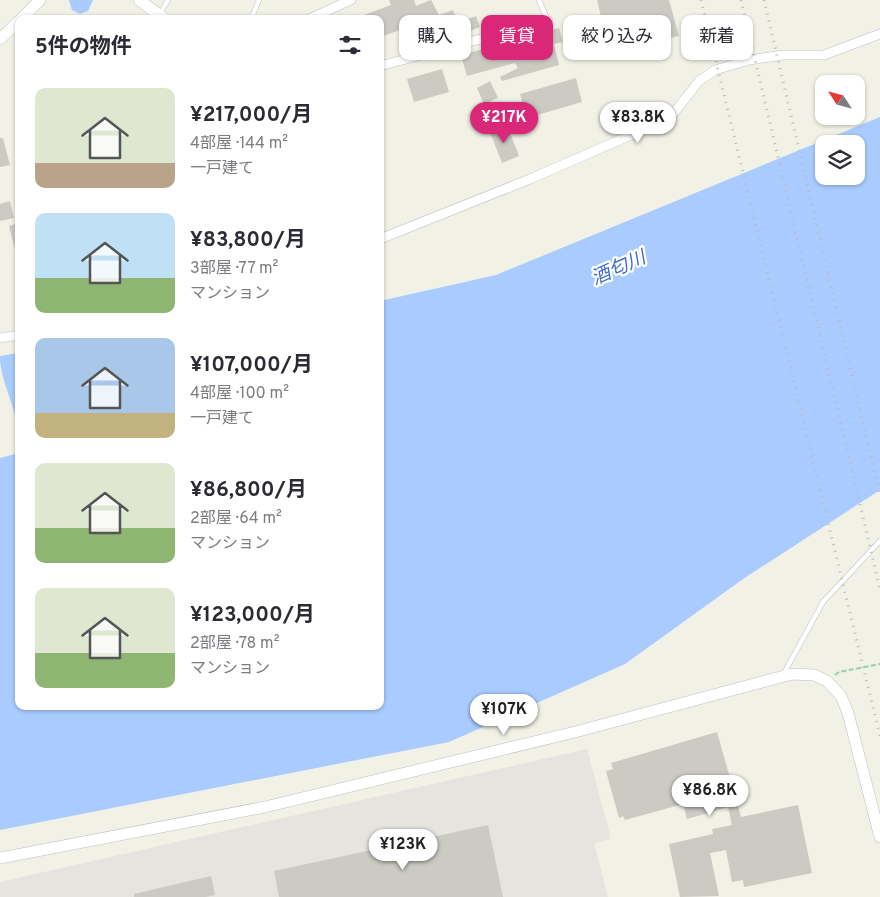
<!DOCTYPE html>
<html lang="ja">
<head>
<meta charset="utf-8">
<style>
  body { margin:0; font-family:Overpass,"Noto Sans JP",sans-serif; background:#f7f7f7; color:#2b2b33; height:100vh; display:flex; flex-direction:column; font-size:19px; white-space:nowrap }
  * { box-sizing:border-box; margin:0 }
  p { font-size:16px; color:#7c7c81 }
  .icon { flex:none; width:28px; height:28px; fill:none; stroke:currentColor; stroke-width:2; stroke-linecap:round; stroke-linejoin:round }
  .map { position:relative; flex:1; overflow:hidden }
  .side { position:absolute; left:15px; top:15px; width:369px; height:695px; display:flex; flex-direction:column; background:#fff; border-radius:10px; box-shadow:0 1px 4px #0004 }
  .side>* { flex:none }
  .guide { position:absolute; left:399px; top:15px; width:406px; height:45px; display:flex; gap:10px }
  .needle { width:32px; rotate:306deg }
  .buttons { position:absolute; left:815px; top:75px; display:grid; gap:10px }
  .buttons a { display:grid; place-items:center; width:50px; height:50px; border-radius:10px; background:#fff; box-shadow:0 1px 4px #0004; font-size:25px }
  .price { position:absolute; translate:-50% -42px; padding:0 11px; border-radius:18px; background:#fff; color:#222; font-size:16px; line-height:32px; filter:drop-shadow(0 1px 2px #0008) }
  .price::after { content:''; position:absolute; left:50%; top:30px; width:15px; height:11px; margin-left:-8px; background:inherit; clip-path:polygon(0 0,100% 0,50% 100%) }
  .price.current { background:#db2777; color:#fff }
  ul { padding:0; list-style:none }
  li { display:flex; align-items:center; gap:15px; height:125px; padding:0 20px }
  li span { display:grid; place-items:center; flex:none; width:140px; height:100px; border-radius:10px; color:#555 }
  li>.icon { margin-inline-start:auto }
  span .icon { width:60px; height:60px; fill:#fffc; stroke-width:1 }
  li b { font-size:21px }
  h2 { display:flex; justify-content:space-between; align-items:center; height:60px; padding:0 20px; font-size:21px }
  .tag { padding:0 18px; border-radius:10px; background:#fff; box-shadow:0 1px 4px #0004; font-size:18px; line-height:45px }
  .tag.current { background:#db2777; color:#fff }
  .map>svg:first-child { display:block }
</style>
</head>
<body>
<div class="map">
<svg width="880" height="897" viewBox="0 0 880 897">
  <rect width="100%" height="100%" fill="#f1f1e6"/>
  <polygon fill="#e5e4de" points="587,749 611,839 594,843 608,897 0,897 0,882"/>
  <g fill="#a9cbff" fill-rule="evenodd">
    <polygon points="69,0 93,0 88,11 80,14 72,10"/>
    <path d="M 880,117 L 880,490 L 743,579 L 625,664 L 449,742 L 0,830 L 0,458 L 19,453 L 19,706 L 380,706 L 380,301 L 496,275 ZM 824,144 L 856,144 L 856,176 L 824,176 Z"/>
    <path d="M 19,353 L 19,428 L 17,428 C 15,403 0,381 0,356 Z"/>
  </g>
  <g fill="#cccbc3">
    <polygon points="389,0 414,0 416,6 431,0 439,15 453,10 459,25 406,45 402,32 400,30 380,37 380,19 356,18 391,5"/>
    <polygon points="597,0 669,0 679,36 610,53"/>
    <polygon points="476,16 480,27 467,32 463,21"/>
    <polygon points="559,28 563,42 554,44 559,65 502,81 500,77 518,68 515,63 467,76 461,55"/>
    <polygon points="442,69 449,92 414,102 407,79"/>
    <polygon points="576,78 582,102 527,118 520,94"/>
    <polygon points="490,81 498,98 484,104 477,88"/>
    <polygon points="507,125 519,156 502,163 490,132"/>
    <polygon points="0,138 3,138 10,165 0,167"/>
    <polygon points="10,201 14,218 0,221 0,204"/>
    <polygon points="19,223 19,253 16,254 9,226"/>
    <polygon points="717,732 741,817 798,805 812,873 744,887 743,880 732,882 726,850 710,853 719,896 680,897 669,844 713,834 712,829 732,825 728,807 687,819 683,804 625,820 623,816 619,818 606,771 613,769 611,763"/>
    <polygon points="488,825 503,897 279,897 274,871"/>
    <polygon points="211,876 215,895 206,897 134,897 134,894"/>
  </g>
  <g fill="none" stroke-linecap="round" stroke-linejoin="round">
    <defs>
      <g id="service">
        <polyline points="539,0 548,21"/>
        <polyline points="160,14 168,0"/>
        <polyline points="251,19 259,0"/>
        <polyline points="783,675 823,602 880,541"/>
      </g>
      <g id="minor">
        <polyline points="309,19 351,0"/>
        <polyline points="380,66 548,21"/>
        <polyline points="380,239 530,179 670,118 699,81 715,70 749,60 783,55 824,55 880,34"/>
        <polyline points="0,338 19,335"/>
      </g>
      <g id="tertiary">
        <polyline points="139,0 165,19"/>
        <polyline points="21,19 40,0"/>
        <polyline points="0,39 19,21"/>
        <polyline points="0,858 265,807 575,732 792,674 814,675 827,681 841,696 848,713 880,837"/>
      </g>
    </defs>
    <use href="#service" stroke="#bebfc6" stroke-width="5.5"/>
    <use href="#minor" stroke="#bebfc6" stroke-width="10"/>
    <use href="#tertiary" stroke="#bebfc6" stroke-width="12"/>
    <polyline stroke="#99ccb0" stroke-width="2" stroke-dasharray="5 2.5" stroke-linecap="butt" points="835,675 839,672 880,664"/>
    <use href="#service" stroke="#fff" stroke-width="4.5"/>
    <use href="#minor" stroke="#fff" stroke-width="9"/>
    <use href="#tertiary" stroke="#fff" stroke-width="11"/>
    <g stroke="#b9b9bb" stroke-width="3" stroke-dasharray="1 6" stroke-linecap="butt">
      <polyline points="701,0 880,736"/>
      <polyline points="741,0 880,589"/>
      <polyline points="764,0 880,495"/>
    </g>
  </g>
  <g text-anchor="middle" stroke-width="4.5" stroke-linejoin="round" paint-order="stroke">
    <g font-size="19" font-style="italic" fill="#3f6ccf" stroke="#fff">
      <text transform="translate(618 267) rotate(-24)" y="7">酒匂川</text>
    </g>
  </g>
</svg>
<div class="buttons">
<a><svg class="needle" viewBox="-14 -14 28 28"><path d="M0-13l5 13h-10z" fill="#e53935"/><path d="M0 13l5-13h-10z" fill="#7c7c81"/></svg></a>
<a><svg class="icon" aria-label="layers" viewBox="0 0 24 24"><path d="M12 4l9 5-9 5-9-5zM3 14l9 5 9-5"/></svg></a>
</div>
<b class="price current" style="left:504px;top:144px">¥217K</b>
<b class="price" style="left:638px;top:144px">¥83.8K</b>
<b class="price" style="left:504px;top:736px">¥107K</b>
<b class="price" style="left:710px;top:817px">¥86.8K</b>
<b class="price" style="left:403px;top:871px">¥123K</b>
<div class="guide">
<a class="tag">購入</a>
<a class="tag current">賃貸</a>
<a class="tag">絞り込み</a>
<a class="tag">新着</a>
</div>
<section class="side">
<h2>5件の物件<svg class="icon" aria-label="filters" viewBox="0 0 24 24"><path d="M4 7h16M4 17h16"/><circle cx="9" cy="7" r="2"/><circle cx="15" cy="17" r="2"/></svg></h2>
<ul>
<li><span style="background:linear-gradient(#dfe7d0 75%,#b9a48a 0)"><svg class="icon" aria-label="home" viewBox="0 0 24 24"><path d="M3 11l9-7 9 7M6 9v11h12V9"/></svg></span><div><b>¥217,000/月</b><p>4部屋 · 144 m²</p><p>一戸建て</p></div></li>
<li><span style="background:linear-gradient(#bfe0f5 65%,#8fb573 0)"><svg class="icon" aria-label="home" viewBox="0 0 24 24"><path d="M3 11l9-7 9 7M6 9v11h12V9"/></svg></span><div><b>¥83,800/月</b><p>3部屋 · 77 m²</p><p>マンション</p></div></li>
<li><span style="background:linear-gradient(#a9c7e8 75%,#c2b280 0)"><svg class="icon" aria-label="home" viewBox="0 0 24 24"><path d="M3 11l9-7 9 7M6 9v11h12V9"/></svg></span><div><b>¥107,000/月</b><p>4部屋 · 100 m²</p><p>一戸建て</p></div></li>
<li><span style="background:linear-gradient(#dfe7d0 65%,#8fb573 0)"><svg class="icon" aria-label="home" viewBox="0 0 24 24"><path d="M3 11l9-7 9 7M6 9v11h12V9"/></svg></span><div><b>¥86,800/月</b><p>2部屋 · 64 m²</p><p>マンション</p></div></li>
<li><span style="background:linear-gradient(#dfe7d0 65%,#8fb573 0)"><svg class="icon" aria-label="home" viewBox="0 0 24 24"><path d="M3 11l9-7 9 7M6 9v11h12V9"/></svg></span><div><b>¥123,000/月</b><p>2部屋 · 78 m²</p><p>マンション</p></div></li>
</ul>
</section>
</div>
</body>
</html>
